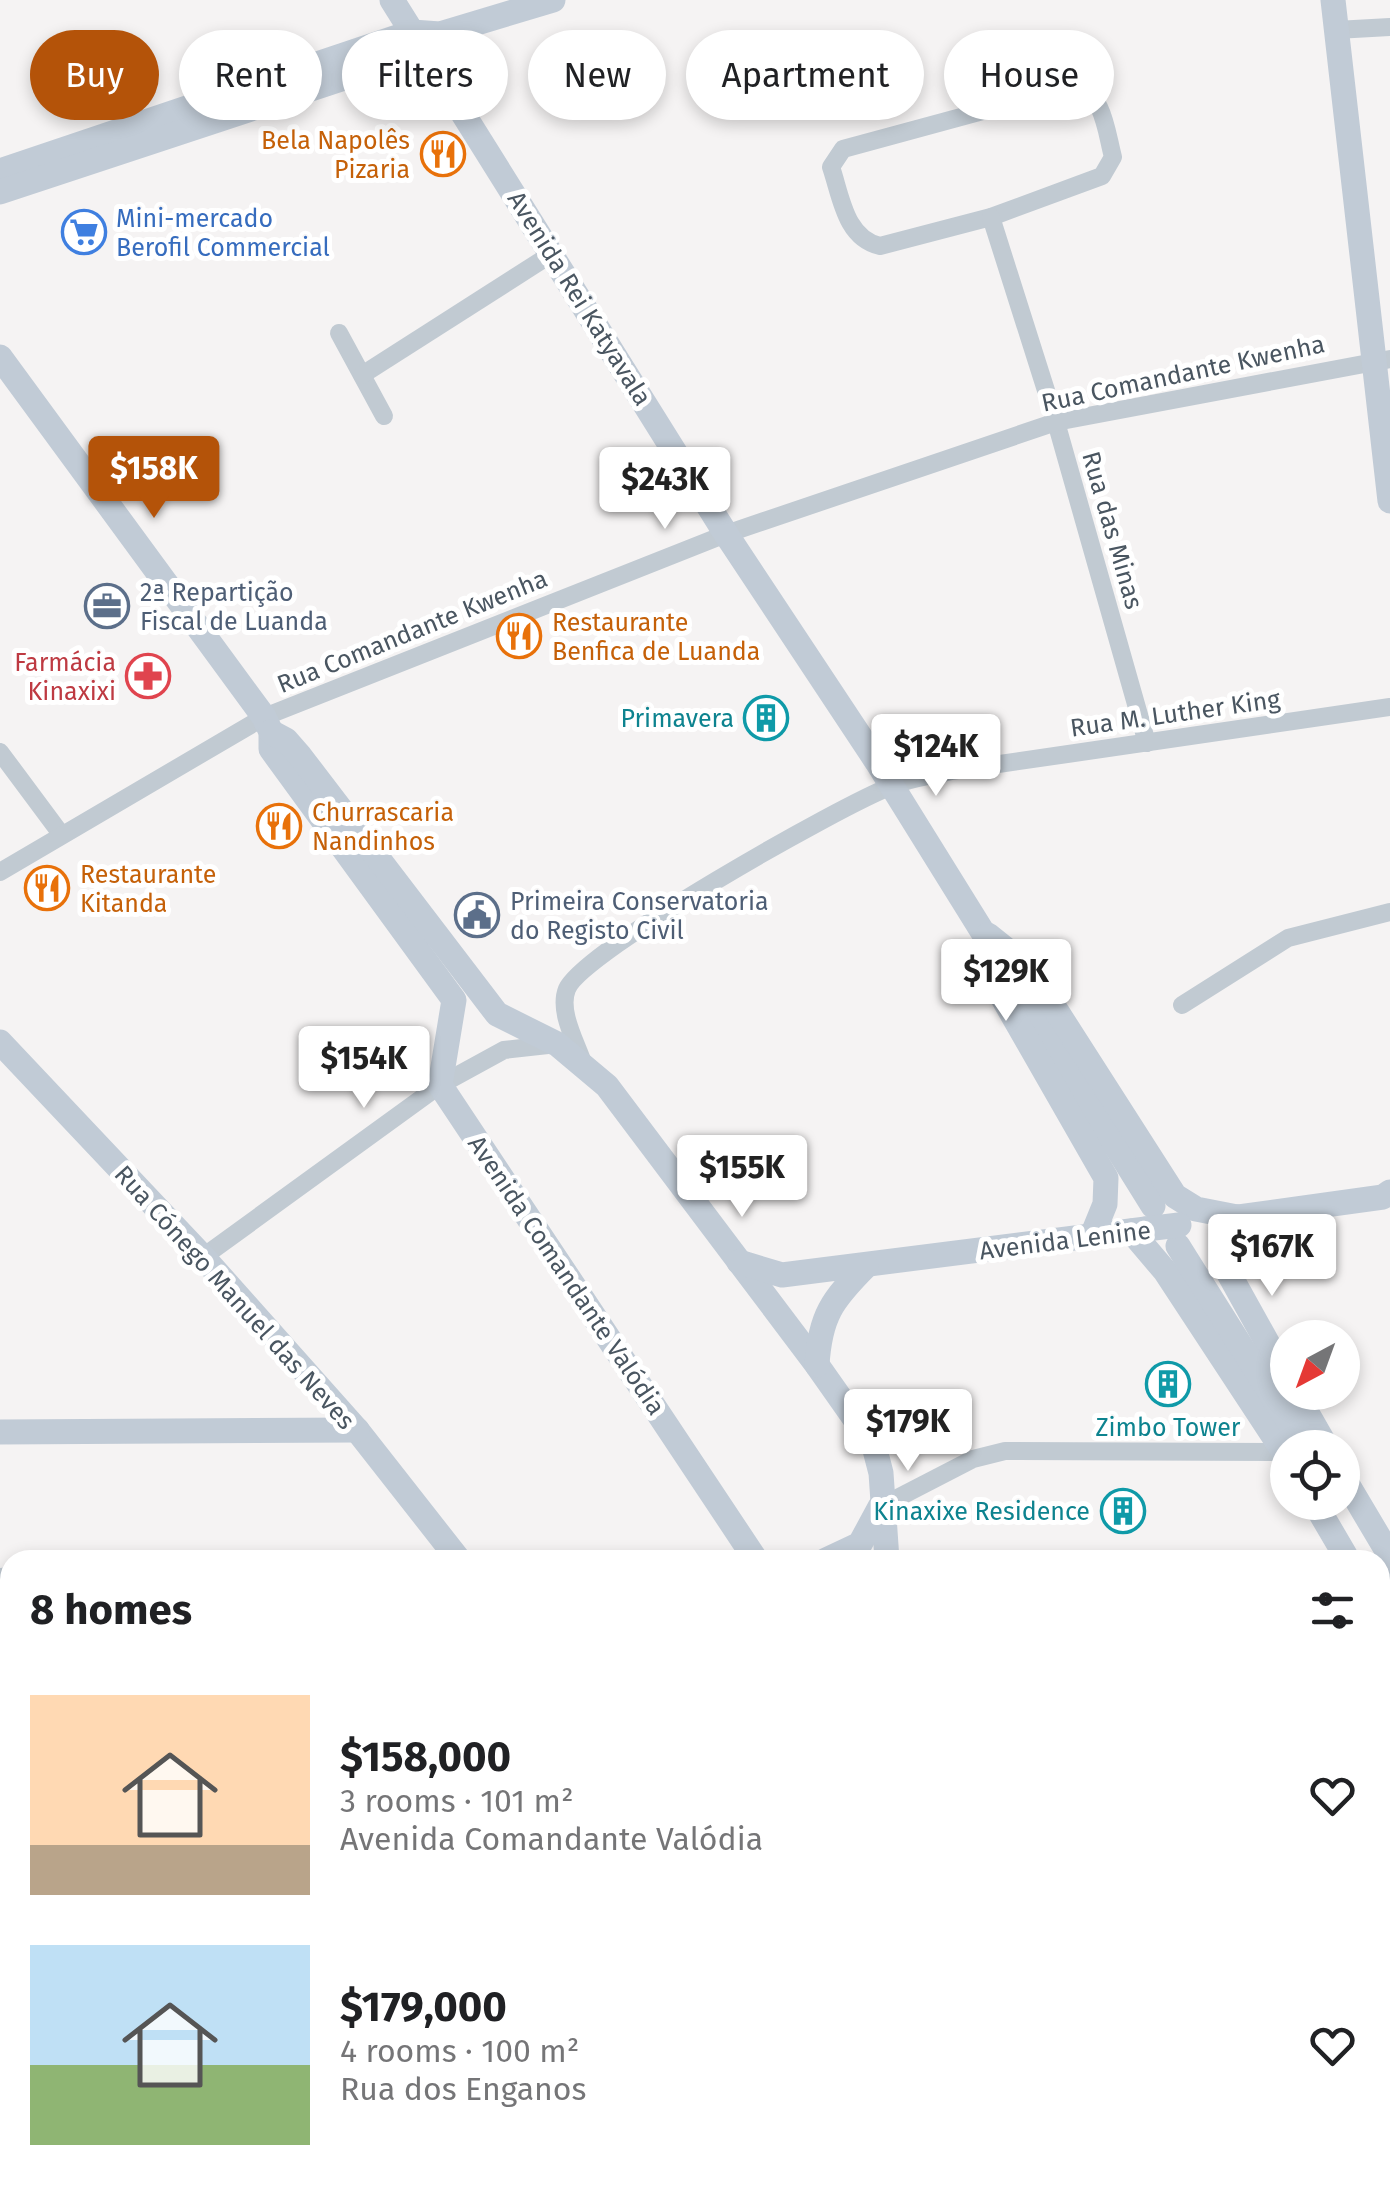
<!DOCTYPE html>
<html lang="en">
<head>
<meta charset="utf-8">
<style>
  body { margin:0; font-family:"Fira Sans",sans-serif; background:#f6f6f6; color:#202124; height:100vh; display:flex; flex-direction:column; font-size:38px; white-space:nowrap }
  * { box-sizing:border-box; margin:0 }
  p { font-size:32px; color:#757577 }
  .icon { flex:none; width:55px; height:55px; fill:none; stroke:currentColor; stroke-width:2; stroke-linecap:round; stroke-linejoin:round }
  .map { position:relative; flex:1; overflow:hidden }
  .side { position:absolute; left:0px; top:1550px; width:1390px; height:640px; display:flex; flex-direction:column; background:#fff; border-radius:30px 30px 0 0; box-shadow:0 5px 15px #0003 }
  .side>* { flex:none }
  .banner { position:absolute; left:30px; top:30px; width:1330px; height:90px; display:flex; gap:20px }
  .needle { width:65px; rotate:221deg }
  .buttons { position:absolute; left:1270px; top:1320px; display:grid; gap:20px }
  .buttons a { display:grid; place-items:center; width:90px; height:90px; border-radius:50%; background:#fff; box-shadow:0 5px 15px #0003; font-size:50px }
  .price { position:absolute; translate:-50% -85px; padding:0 22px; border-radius:10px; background:#fff; color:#222; font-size:32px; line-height:65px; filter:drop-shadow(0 2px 5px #0008) }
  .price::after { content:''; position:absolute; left:50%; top:60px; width:30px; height:22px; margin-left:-15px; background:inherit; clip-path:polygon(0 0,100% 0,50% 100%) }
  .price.current { background:#b45309; color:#fff }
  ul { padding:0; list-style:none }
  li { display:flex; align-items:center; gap:30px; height:250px; padding:0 30px }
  li span { display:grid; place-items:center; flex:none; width:280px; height:200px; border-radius:0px; color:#555 }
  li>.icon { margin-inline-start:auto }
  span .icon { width:120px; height:120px; fill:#fffc; stroke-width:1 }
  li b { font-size:42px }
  h2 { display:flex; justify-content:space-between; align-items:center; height:120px; padding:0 30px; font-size:42px }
  .pill { padding:0 35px; border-radius:45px; background:#fff; box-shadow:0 5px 15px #0003; font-size:35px; line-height:90px }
  .pill.current { background:#b45309; color:#fff }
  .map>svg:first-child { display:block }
</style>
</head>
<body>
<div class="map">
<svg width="1390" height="2190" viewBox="0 0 1390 2190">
  <rect width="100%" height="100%" fill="#f5f3f3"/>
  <g fill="#c3f1d5">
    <polygon points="271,2180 342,2180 344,2190 274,2190"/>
    <polygon points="375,2180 471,2180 470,2190 374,2190"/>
  </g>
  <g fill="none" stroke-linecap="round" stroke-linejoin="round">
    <g stroke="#c1cad2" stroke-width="18">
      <polyline points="1336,30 1390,27"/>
      <path d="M 1075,86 C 1104,94 1106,131 1113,157 L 1102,176 L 991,217 L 880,246 C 845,238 841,196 831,167 L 843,149 Z"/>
      <polyline points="991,217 1056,422 1147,743"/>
      <polyline points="339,333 384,416"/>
      <polyline points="362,375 553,253"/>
      <polyline points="0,752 61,834"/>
      <polyline points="0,872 264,717 726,534 1056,422 1390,359"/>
      <polyline points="1182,1005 1288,938 1390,912"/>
      <path d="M 583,1063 C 576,1042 558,1011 567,989 C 583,951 843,804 892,786 C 910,778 932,776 951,771 L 1390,707"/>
      <polyline points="203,1257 440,1085 504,1050 557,1044"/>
      <polyline points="880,1507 973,1459 1005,1451 1284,1452"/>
      <polyline points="176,1560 231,1560"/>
      <polyline points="0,1577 10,1576"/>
      <polyline points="1380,1654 1390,1650"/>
      <polyline points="0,1758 10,1752"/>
      <polyline points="1380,2036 1390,2032"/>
      <polyline points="0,2056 10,2052"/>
      <polyline points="807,2180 810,2190"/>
      <polyline points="164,2190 166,2180"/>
    </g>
    <g stroke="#c1cbd6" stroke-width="25">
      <polyline points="392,0 726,534 877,762 1153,1206"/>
      <polyline points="1333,0 1390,501"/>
      <polyline points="0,171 412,32 440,34 553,0"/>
      <polyline points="0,192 408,57 433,41"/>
      <polyline points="0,357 264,717 271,732 271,749 454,1000 440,1085 756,1560"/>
      <polyline points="271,732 286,740 300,756 497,1014 557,1044 607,1086 817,1365 874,1446 881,1473 887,1560"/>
      <polyline points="988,935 1029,968 1175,1196 1196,1209 1237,1217"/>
      <polyline points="992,979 1106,1178 1105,1204 1092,1236"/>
      <polyline points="0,1042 203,1257 357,1430 459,1560"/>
      <polyline points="1237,1217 1223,1263 1288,1380"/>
      <polyline points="1224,1219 1383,1197 1390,1192"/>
      <polyline points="1131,1231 1165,1271 1288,1458"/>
      <polyline points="1178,1246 1305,1448"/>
      <polyline points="739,1262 782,1275 1146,1229"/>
      <path d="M 817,1365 C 820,1316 832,1300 866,1266"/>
      <polyline points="1295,1392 1327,1448"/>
      <polyline points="0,1432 357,1430"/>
      <polyline points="1342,1475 1390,1556"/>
      <polyline points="1314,1502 1348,1560"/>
      <polyline points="826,1560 860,1544 880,1507"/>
      <polyline points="1380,1567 1390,1583"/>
      <polyline points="1380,1613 1390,1628"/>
      <polyline points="0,1970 10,1964"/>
      <polyline points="0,2000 10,1995"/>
      <polyline points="1298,2180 1305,2190"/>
    </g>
    <polyline stroke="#c1cbd6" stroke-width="25" points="1146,1229 1179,1225"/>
  </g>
  <defs>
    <symbol id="restaurant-ring" viewBox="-11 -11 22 22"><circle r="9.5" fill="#fff" stroke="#e8710a" stroke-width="1.5"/><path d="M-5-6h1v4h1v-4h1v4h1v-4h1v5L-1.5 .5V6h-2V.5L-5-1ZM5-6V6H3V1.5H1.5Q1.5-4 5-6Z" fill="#e8710a"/></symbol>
    <symbol id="supermarket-ring" viewBox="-11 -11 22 22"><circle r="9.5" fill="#fff" stroke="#3f7fe0" stroke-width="1.5"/><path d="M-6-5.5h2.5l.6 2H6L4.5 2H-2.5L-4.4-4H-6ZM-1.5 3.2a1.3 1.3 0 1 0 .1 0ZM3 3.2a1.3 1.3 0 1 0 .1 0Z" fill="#3f7fe0"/></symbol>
    <symbol id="office-ring" viewBox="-11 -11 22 22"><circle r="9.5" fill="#fff" stroke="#5c6f8a" stroke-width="1.5"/><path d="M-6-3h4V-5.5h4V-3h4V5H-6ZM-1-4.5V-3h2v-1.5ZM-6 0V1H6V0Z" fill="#5c6f8a"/></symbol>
    <symbol id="pharmacy-ring" viewBox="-11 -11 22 22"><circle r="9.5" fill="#fff" stroke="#e0444e" stroke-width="1.5"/><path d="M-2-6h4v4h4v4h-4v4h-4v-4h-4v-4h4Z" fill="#e0444e"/></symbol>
    <symbol id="building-ring" viewBox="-11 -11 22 22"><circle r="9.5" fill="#fff" stroke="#0f9aa8" stroke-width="1.5"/><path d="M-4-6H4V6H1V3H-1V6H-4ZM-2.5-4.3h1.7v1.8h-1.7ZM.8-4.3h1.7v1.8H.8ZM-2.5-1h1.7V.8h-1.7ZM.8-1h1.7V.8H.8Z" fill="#0f9aa8"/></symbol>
    <symbol id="civic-ring" viewBox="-11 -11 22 22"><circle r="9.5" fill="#fff" stroke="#5c6f8a" stroke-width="1.5"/><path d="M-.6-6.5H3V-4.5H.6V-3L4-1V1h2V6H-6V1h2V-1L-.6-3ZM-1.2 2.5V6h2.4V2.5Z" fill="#5c6f8a"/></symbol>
  </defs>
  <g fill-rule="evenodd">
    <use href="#restaurant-ring" x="418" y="129" width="50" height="50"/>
    <use href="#supermarket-ring" x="59" y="207" width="50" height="50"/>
    <use href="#office-ring" x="82" y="581" width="50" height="50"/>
    <use href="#restaurant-ring" x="494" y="611" width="50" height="50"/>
    <use href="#pharmacy-ring" x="123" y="651" width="50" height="50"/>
    <use href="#building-ring" x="741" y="693" width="50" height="50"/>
    <use href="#restaurant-ring" x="254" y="801" width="50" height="50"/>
    <use href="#restaurant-ring" x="22" y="863" width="50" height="50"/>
    <use href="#civic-ring" x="452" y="890" width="50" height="50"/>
    <use href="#building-ring" x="1143" y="1359" width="50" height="50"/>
    <use href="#building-ring" x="1098" y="1486" width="50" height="50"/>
  </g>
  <g text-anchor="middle" stroke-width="10" stroke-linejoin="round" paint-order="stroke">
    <g font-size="25" fill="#c56008" stroke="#fff" text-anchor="start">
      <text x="410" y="149" text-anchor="end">Bela Napolês<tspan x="410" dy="29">Pizaria</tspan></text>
      <text x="552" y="631">Restaurante<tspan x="552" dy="29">Benfica de Luanda</tspan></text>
      <text x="312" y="821">Churrascaria<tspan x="312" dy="29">Nandinhos</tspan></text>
      <text x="80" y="883">Restaurante<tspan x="80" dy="29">Kitanda</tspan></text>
    </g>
    <g font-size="25" fill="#366cbe" stroke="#fff" text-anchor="start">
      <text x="116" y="227">Mini-mercado<tspan x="116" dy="29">Berofil Commercial</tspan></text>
    </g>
    <g font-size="25" fill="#4a5661" stroke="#fff">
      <text transform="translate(580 298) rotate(58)" y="9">Avenida Rei Katyavala</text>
      <text transform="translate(1183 373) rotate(-12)" y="9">Rua Comandante Kwenha</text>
      <text transform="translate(1113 530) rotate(74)" y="9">Rua das Minas</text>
      <text transform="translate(412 631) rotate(-22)" y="9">Rua Comandante Kwenha</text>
      <text transform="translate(1175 713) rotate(-8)" y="9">Rua M. Luther King</text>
      <text transform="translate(1065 1240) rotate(-7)" y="9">Avenida Lenine</text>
      <text transform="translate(567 1275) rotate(56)" y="9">Avenida Comandante Valódia</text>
      <text transform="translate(235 1297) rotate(48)" y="9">Rua Cónego Manuel das Neves</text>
    </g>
    <g font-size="25" fill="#4e5e75" stroke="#fff" text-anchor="start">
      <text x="140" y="601">2ª Repartição<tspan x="140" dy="29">Fiscal de Luanda</tspan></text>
      <text x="510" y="910">Primeira Conservatoria<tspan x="510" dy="29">do Registo Civil</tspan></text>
    </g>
    <g font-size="25" fill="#be3a42" stroke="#fff" text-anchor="end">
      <text x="116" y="671">Farmácia<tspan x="116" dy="29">Kinaxixi</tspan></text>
    </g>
    <g font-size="25" fill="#0d838f" stroke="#fff" text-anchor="end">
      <text x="734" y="727">Primavera</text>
      <text x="1168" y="1436" text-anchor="middle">Zimbo Tower</text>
      <text x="1090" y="1520">Kinaxixe Residence</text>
    </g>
  </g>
</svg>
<div class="buttons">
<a><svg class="needle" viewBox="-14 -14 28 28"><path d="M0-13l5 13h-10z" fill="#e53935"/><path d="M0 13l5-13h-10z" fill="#757577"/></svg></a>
<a><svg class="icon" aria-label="locate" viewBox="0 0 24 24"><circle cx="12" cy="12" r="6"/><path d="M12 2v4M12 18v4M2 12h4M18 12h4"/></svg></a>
</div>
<b class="price current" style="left:154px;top:521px">$158K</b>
<b class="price" style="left:665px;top:532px">$243K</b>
<b class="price" style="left:936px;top:799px">$124K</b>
<b class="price" style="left:1006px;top:1024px">$129K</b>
<b class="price" style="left:364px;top:1111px">$154K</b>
<b class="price" style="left:742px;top:1220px">$155K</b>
<b class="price" style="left:1272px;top:1299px">$167K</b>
<b class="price" style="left:908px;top:1474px">$179K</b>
<div class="banner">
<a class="pill current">Buy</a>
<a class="pill">Rent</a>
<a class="pill">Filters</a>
<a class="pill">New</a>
<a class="pill">Apartment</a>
<a class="pill">House</a>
</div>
<section class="side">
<h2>8 homes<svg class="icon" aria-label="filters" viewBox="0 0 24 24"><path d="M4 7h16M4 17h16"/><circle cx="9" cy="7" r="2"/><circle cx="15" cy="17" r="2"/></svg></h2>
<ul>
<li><span style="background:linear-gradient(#ffd9b3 75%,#b9a48a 0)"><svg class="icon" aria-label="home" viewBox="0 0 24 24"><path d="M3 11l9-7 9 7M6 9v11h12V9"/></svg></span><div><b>$158,000</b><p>3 rooms · 101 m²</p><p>Avenida Comandante Valódia</p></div><svg class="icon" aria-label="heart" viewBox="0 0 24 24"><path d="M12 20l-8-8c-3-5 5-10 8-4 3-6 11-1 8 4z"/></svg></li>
<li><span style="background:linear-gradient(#bfe0f5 60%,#8fb573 0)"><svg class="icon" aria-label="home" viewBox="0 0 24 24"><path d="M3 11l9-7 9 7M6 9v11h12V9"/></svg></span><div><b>$179,000</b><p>4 rooms · 100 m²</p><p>Rua dos Enganos</p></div><svg class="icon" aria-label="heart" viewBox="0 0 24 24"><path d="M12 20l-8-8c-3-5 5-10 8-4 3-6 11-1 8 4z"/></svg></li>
</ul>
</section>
</div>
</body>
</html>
